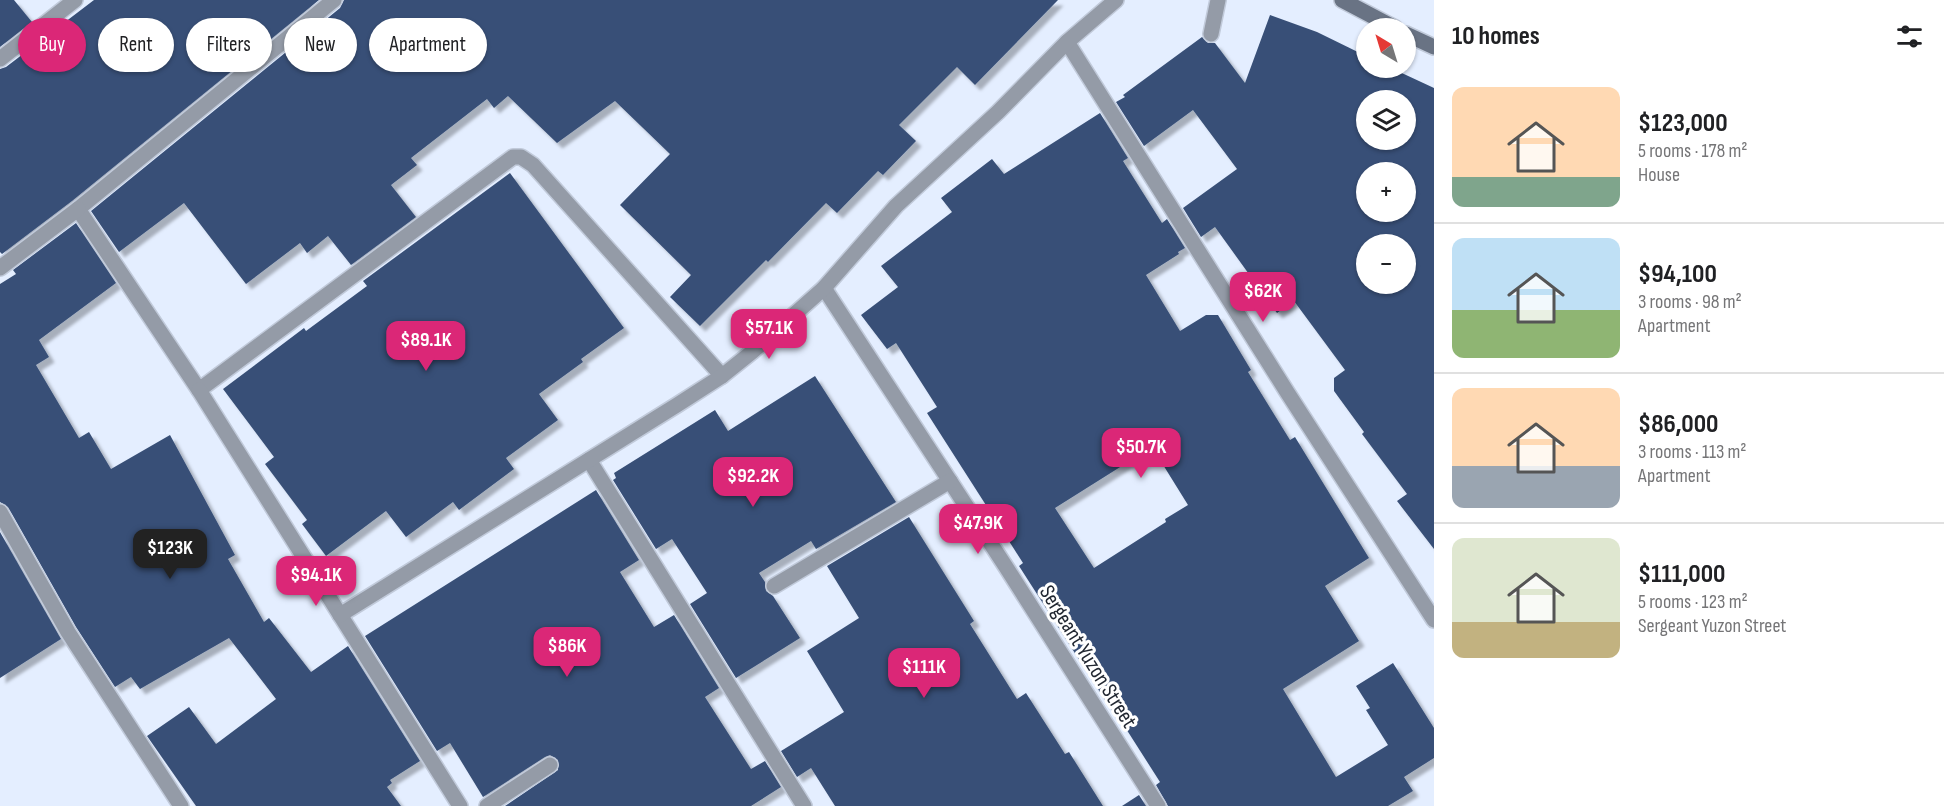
<!DOCTYPE html>
<html lang="en">
<head>
<meta charset="utf-8">
<style>
  body { margin:0; font-family:"Sofia Sans Condensed",sans-serif; background:#f2f2f2; color:#202124; height:100vh; display:flex; flex-direction:column; font-size:22px; white-space:nowrap }
  * { box-sizing:border-box; margin:0 }
  p { font-size:20px; color:#757577 }
  .icon { flex:none; width:33px; height:33px; fill:none; stroke:currentColor; stroke-width:2; stroke-linecap:round; stroke-linejoin:round }
  .map { position:relative; flex:1; overflow:hidden }
  .panel { display:flex; flex-direction:column; background:#fff; width:510px }
  .panel>* { flex:none }
  .top-card { position:absolute; left:18px; top:18px; width:570px; height:54px; display:flex; gap:12px }
  .needle { width:39px; rotate:322deg }
  .controls { position:absolute; left:1356px; top:18px; display:grid; gap:12px }
  .controls a { display:grid; place-items:center; width:60px; height:60px; border-radius:50%; background:#fff; box-shadow:0 2px 4px #0004; font-size:30px }
  .price { position:absolute; translate:-50% -51px; padding:0 14px; border-radius:12px; background:#db2777; color:#fff; font-size:20px; line-height:39px; filter:drop-shadow(0 2px 3px #0008) }
  .price::after { content:''; position:absolute; left:50%; top:36px; width:18px; height:14px; margin-left:-9px; background:inherit; clip-path:polygon(0 0,100% 0,50% 100%) }
  .price.current { background:#222; color:#fff }
  ul { padding:0; list-style:none }
  li { display:flex; align-items:center; gap:18px; height:150px; padding:0 18px }
  li+li { border-top:2px solid #e0e0e0 }
  li span { display:grid; place-items:center; flex:none; width:168px; height:120px; border-radius:12px; color:#555 }
  li>.icon { margin-inline-start:auto }
  span .icon { width:72px; height:72px; fill:#fffc; stroke-width:1 }
  li b { font-size:26px }
  h2 { display:flex; justify-content:space-between; align-items:center; height:72px; padding:0 18px; font-size:26px }
  .chip { padding:0 21px; border-radius:27px; background:#fff; box-shadow:0 2px 4px #0004; font-size:21px; line-height:54px }
  .chip.current { background:#db2777; color:#fff }
  main { display:flex; flex:1; min-height:0 }
  .map>svg:first-child { display:block }
</style>
</head>
<body>
<main>
<div class="map">
<svg width="1434" height="806" viewBox="0 0 1434 806">
  <defs>
    <filter id="shadow"><feDropShadow dx="5.5" dy="5.5" stdDeviation="1.5" flood-color="#0004"/></filter>
  </defs>
  <rect width="100%" height="100%" fill="#e4eeff"/>
  <g fill="#395077" fill-rule="evenodd" filter="url(#shadow)">
    <polygon points="0,0 14,0 32,22 0,47"/>
    <polygon points="94,0 319,0 72,201 2,254 0,252 0,69 6,67"/>
    <polygon points="344,0 1058,0 975,85 957,67 899,125 916,141 883,175 878,171 837,213 826,203 768,262 766,260 700,326 670,297 691,275 620,205 670,154 615,101 557,143 508,96 494,108 487,99 411,158 417,165 391,185 416,217 351,265 328,236 307,253 300,243 246,284 184,203 119,252 91,211 340,8"/>
    <path d="M 1270,15 L 1317,32 L 1366,56 L 1366,68 L 1391,68 L 1434,88 L 1434,549 L 1397,501 L 1407,494 L 1362,434 L 1364,432 L 1334,391 L 1334,378 L 1345,370 L 1294,301 L 1277,313 L 1215,227 L 1201,237 L 1183,208 L 1237,169 L 1193,110 L 1144,146 L 1116,102 L 1125,97 L 1123,95 L 1202,37 L 1208,43 L 1215,43 L 1245,83 ZM 1366,100 L 1406,100 L 1406,140 L 1366,140 ZM 1366,172 L 1406,172 L 1406,212 L 1366,212 ZM 1366,244 L 1406,244 L 1406,284 L 1366,284 Z"/>
    <path d="M 1100,113 L 1128,158 L 1123,161 L 1162,223 L 1167,219 L 1185,248 L 1178,252 L 1179,254 L 1146,275 L 1180,331 L 1206,315 L 1218,315 L 1251,370 L 1248,372 L 1290,440 L 1295,437 L 1369,558 L 1325,586 L 1359,641 L 1283,689 L 1336,777 L 1388,745 L 1366,710 L 1370,708 L 1356,686 L 1393,663 L 1434,728 L 1434,758 L 1404,777 L 1413,791 L 1388,806 L 1168,806 L 1156,785 L 1160,782 L 1116,713 L 1114,714 L 1019,566 L 1023,563 L 927,413 L 937,407 L 896,343 L 887,349 L 861,315 L 898,287 L 881,266 L 952,212 L 941,198 L 992,159 L 1004,174 ZM 1152,447 L 1188,505 L 1165,519 L 1166,522 L 1094,568 L 1055,508 Z"/>
    <polygon points="510,173 624,328 581,359 583,362 539,394 558,420 506,458 514,469 459,510 453,502 406,537 386,511 326,556 302,524 307,520 265,464 274,457 223,389 304,328 306,331 367,286 363,281"/>
    <polygon points="76,223 116,283 39,340 49,357 36,365 79,438 89,432 111,469 170,435 235,555 228,559 264,622 269,618 311,672 348,646 420,761 390,780 392,783 387,787 401,806 196,806 147,736 189,707 216,744 276,699 229,638 140,689 131,677 115,687 76,627 8,507 0,502 0,284 16,274 13,270"/>
    <polygon points="815,376 896,502 816,549 811,541 759,573 765,582 766,591 773,596 800,638 736,678 690,604 707,593 672,539 656,549 613,480 616,478 614,473 715,410 728,431"/>
    <polygon points="596,490 639,560 620,572 654,627 674,615 719,688 705,697 751,769 765,761 781,787 751,806 505,806 558,770 558,760 550,755 545,757 483,797 450,743 437,751 365,636"/>
    <polygon points="909,517 974,621 970,624 1017,699 1026,693 1065,754 1069,752 1103,806 835,806 811,768 797,777 781,751 844,712 807,651 859,618 827,566"/>
    <polygon points="0,532 61,639 0,678"/>
    <polygon points="1139,795 1146,806 1122,806"/>
  </g>
  <g fill="none" stroke-linecap="round" stroke-linejoin="round">
    <defs>
      <g id="lane">
        <polyline points="1211,34 1218,0"/>
        <polyline points="487,806 550,765"/>
      </g>
      <g id="street">
        <polyline points="334,0 78,209 199,390 513,157 521,157 533,165 722,376"/>
        <polyline points="1067,42 1287,392 1434,620"/>
        <polyline points="0,59 75,0"/>
        <polyline points="0,268 78,209"/>
        <polyline points="824,288 1006,567 1158,806"/>
        <polyline points="199,390 460,806"/>
        <polyline points="589,460 804,806"/>
        <polyline points="0,512 68,632 181,806"/>
        <polyline points="774,586 950,481"/>
        <polyline points="340,615 677,405 722,376 752,352 824,288 896,206 998,112 1067,42 1116,0"/>
      </g>
      <g id="secondary">
        <polyline points="1342,0 1395,28"/>
        <polyline points="1406,34 1434,47"/>
      </g>
    </defs>
    <use href="#lane" stroke="#c1cada" stroke-width="18"/>
    <use href="#street" stroke="#c1cada" stroke-width="18"/>
    <use href="#secondary" stroke="#c1cada" stroke-width="18"/>
    <use href="#lane" stroke="#949ba7" stroke-width="15"/>
    <use href="#street" stroke="#949ba7" stroke-width="15"/>
    <use href="#secondary" stroke="#697384" stroke-width="15"/>
  </g>
  <g text-anchor="middle" stroke-width="6" stroke-linejoin="round" paint-order="stroke">
    <g font-size="22" fill="#212731" stroke="#fff">
      <text transform="translate(1089 656) rotate(58)" y="8">Sergeant Yuzon Street</text>
    </g>
  </g>
</svg>
<div class="controls">
<a><svg class="needle" viewBox="-14 -14 28 28"><path d="M0-13l5 13h-10z" fill="#e53935"/><path d="M0 13l5-13h-10z" fill="#757577"/></svg></a>
<a><svg class="icon" aria-label="layers" viewBox="0 0 24 24"><path d="M12 4l9 5-9 5-9-5zM3 14l9 5 9-5"/></svg></a>
<a>+</a>
<a>−</a>
</div>
<b class="price" style="left:1263px;top:323px">$62K</b>
<b class="price" style="left:769px;top:360px">$57.1K</b>
<b class="price" style="left:426px;top:372px">$89.1K</b>
<b class="price" style="left:1141px;top:479px">$50.7K</b>
<b class="price" style="left:753px;top:508px">$92.2K</b>
<b class="price" style="left:978px;top:555px">$47.9K</b>
<b class="price current" style="left:170px;top:580px">$123K</b>
<b class="price" style="left:316px;top:607px">$94.1K</b>
<b class="price" style="left:567px;top:678px">$86K</b>
<b class="price" style="left:924px;top:699px">$111K</b>
<div class="top-card">
<a class="chip current">Buy</a>
<a class="chip">Rent</a>
<a class="chip">Filters</a>
<a class="chip">New</a>
<a class="chip">Apartment</a>
</div>
</div>
<section class="panel">
<h2>10 homes<svg class="icon" aria-label="filters" viewBox="0 0 24 24"><path d="M4 7h16M4 17h16"/><circle cx="9" cy="7" r="2"/><circle cx="15" cy="17" r="2"/></svg></h2>
<ul>
<li><span style="background:linear-gradient(#ffd9b3 75%,#7fa58c 0)"><svg class="icon" aria-label="home" viewBox="0 0 24 24"><path d="M3 11l9-7 9 7M6 9v11h12V9"/></svg></span><div><b>$123,000</b><p>5 rooms · 178 m²</p><p>House</p></div></li>
<li><span style="background:linear-gradient(#bfe0f5 60%,#8fb573 0)"><svg class="icon" aria-label="home" viewBox="0 0 24 24"><path d="M3 11l9-7 9 7M6 9v11h12V9"/></svg></span><div><b>$94,100</b><p>3 rooms · 98 m²</p><p>Apartment</p></div></li>
<li><span style="background:linear-gradient(#ffd9b3 65%,#9aa5b1 0)"><svg class="icon" aria-label="home" viewBox="0 0 24 24"><path d="M3 11l9-7 9 7M6 9v11h12V9"/></svg></span><div><b>$86,000</b><p>3 rooms · 113 m²</p><p>Apartment</p></div></li>
<li><span style="background:linear-gradient(#dfe7d0 70%,#c2b280 0)"><svg class="icon" aria-label="home" viewBox="0 0 24 24"><path d="M3 11l9-7 9 7M6 9v11h12V9"/></svg></span><div><b>$111,000</b><p>5 rooms · 123 m²</p><p>Sergeant Yuzon Street</p></div></li>
</ul>
</section>
</main>
</body>
</html>
